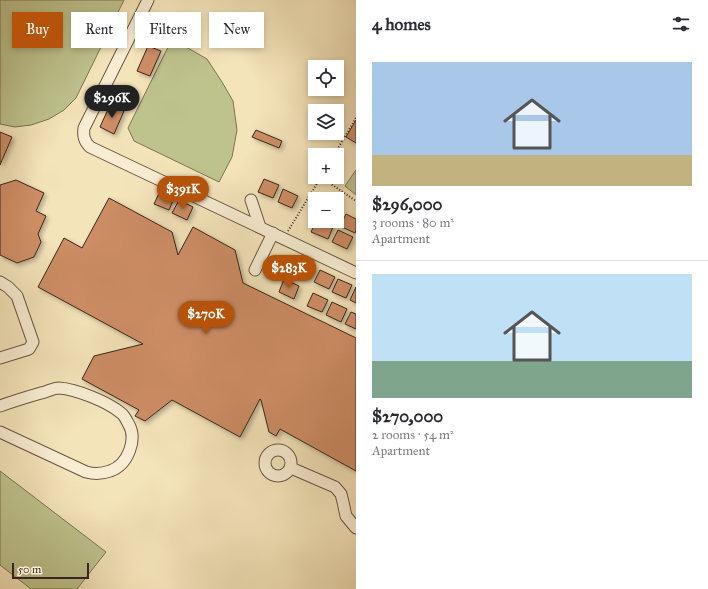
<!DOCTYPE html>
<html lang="en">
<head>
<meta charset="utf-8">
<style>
  body { margin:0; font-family:"IM FELL Great Primer",serif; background:#f2f2f3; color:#2b2b33; height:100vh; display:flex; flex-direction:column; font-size:15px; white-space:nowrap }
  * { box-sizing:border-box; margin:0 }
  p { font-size:13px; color:#7c7c81 }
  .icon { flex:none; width:22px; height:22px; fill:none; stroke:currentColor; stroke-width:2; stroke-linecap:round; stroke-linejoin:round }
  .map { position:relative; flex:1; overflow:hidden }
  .drawer { display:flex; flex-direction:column; background:#fff; width:352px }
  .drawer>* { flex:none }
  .top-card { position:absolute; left:12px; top:12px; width:284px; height:36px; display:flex; gap:8px }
  .tools { position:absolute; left:308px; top:60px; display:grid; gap:8px }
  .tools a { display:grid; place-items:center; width:36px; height:36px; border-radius:0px; background:#fff; box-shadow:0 2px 6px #0003; font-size:20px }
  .scale { position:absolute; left:12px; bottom:10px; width:77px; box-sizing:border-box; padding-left:4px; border:2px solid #3a261e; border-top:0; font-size:11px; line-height:14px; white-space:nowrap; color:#3a261e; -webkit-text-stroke:3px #f8edd2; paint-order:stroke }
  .price { position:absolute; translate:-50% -34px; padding:0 9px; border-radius:14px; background:#b45309; color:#fff; font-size:13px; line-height:26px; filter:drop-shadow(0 1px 2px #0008) }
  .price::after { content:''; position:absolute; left:50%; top:24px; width:12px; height:9px; margin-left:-6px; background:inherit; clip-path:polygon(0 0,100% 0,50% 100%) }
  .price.active { background:#222; color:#fff }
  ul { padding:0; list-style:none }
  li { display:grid; align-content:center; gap:8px; height:212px; padding:0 16px }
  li+li { border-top:1px solid #e1e1e2 }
  li span { display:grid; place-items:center; height:124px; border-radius:0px; color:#555 }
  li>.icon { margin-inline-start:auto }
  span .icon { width:72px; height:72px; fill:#fffc; stroke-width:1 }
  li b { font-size:17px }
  h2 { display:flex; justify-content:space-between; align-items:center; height:48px; padding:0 16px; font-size:17px }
  .tag { padding:0 14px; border-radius:0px; background:#fff; box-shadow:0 2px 6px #0003; font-size:14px; line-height:36px }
  .tag.active { background:#b45309; color:#fff }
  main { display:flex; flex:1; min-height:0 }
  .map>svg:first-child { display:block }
</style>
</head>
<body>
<main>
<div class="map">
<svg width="356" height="589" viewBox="0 0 356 589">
  <defs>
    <filter id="shadow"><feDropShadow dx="2.5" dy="2.5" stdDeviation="2" flood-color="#0004"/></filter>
  </defs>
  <rect width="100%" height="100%" fill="#f4e4ba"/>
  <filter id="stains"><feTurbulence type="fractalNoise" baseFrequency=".005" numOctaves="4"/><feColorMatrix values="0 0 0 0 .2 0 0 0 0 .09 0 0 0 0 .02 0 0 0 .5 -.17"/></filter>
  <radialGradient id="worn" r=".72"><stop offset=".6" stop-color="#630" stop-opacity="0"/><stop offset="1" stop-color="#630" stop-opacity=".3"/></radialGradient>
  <g fill="#bec38e" stroke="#7c7456">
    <polygon points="0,0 124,0 76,98 64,110 49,119 31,125 15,127 0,124"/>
    <polygon points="172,39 207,59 222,82 233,101 237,130 232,157 219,182 134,141 128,128"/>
    <polygon points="356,170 356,195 345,186"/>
    <polygon points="0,471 106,552 77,589 31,589 0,565"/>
  </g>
  <g fill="#cd8d65" stroke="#3a261e" filter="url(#shadow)">
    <polygon points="148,46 161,51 150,76 137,71"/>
    <polygon points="110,105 124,111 114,134 100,127"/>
    <polygon points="356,120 356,143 346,137"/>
    <polygon points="256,130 282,141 279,148 252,137"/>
    <polygon points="0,132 12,137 0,165"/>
    <polygon points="264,179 279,185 273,198 258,192"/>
    <polygon points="16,180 44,193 36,211 46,216 38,234 41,242 34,257 17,263 0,255 0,185"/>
    <polygon points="283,189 298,196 292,208 278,202"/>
    <polygon points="160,191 174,198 169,210 154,204"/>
    <polygon points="109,198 172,232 178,255 193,227 235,250 243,283 356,338 356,471 280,429 276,436 269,432 261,400 260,399 240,437 172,400 145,421 135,416 139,410 82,379 94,356 143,344 38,287 64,238 82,248"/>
    <polygon points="179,200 193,207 187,220 172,213"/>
    <polygon points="346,214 356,219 356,230 355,233 340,226"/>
    <polygon points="316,221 319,221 333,227 328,239 311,232"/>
    <polygon points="338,230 353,237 347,249 332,242"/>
    <polygon points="300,260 315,267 309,279 295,273"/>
    <polygon points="320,270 335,277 329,289 314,282"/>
    <polygon points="284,279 299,286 294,299 279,292"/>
    <polygon points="338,279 352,285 346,298 332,292"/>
    <polygon points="356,287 356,303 350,300"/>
    <polygon points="313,293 328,300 322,312 307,306"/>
    <polygon points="332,302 347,309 341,322 326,315"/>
    <polygon points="351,312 356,314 356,329 345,324"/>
  </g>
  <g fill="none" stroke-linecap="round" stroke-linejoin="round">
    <defs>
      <g id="minor">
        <path d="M 148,0 L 84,128 C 83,136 84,141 90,147 L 356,273"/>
        <polyline points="251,200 260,227"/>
        <polyline points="255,270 273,233"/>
        <polyline points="0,282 8,287 17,296 33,342 29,349 0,358"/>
        <path d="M 0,406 C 14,401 27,397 41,393 C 47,392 53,388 59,388 C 76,389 108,402 121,413 C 124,415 126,419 128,423 C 138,439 128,465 110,471 C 102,474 94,474 86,472 L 0,432"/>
        <circle cx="278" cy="463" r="13"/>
        <polyline points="291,468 335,487 341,494 343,502 346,516 356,528"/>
      </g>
    </defs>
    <use href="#minor" stroke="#685645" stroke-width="13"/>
    <g stroke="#3a261e" stroke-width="2" stroke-dasharray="1 2" stroke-linecap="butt">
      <polyline points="334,155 356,118"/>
      <polyline points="327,177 331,184 356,201"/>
      <polyline points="288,231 321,177"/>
    </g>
    <use href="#minor" stroke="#f8edd2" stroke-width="11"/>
  </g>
  <rect width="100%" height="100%" filter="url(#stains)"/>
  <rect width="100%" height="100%" fill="url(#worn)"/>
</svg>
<div class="tools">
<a><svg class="icon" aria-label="locate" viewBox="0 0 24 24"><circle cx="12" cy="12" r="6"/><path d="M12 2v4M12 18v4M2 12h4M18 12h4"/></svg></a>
<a><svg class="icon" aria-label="layers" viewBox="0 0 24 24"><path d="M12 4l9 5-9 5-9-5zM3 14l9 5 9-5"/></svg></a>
<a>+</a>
<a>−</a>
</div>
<div class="scale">50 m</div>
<b class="price active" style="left:112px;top:119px">$296K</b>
<b class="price" style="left:183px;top:210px">$391K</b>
<b class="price" style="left:289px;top:289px">$283K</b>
<b class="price" style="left:206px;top:335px">$270K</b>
<div class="top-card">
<a class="tag active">Buy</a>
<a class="tag">Rent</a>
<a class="tag">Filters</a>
<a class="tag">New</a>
</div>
</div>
<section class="drawer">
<h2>4 homes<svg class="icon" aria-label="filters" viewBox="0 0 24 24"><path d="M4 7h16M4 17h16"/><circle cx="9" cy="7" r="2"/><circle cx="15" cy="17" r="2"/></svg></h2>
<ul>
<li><span style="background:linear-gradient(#a9c7e8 75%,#c2b280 0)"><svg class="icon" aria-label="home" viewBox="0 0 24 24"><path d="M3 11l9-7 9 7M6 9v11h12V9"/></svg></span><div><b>$296,000</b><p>3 rooms · 80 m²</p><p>Apartment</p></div></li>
<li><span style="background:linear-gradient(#bfe0f5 70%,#7fa58c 0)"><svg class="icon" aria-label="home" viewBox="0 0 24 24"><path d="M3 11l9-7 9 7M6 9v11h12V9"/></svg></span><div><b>$270,000</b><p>2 rooms · 54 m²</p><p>Apartment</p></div></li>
</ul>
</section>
</main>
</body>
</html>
